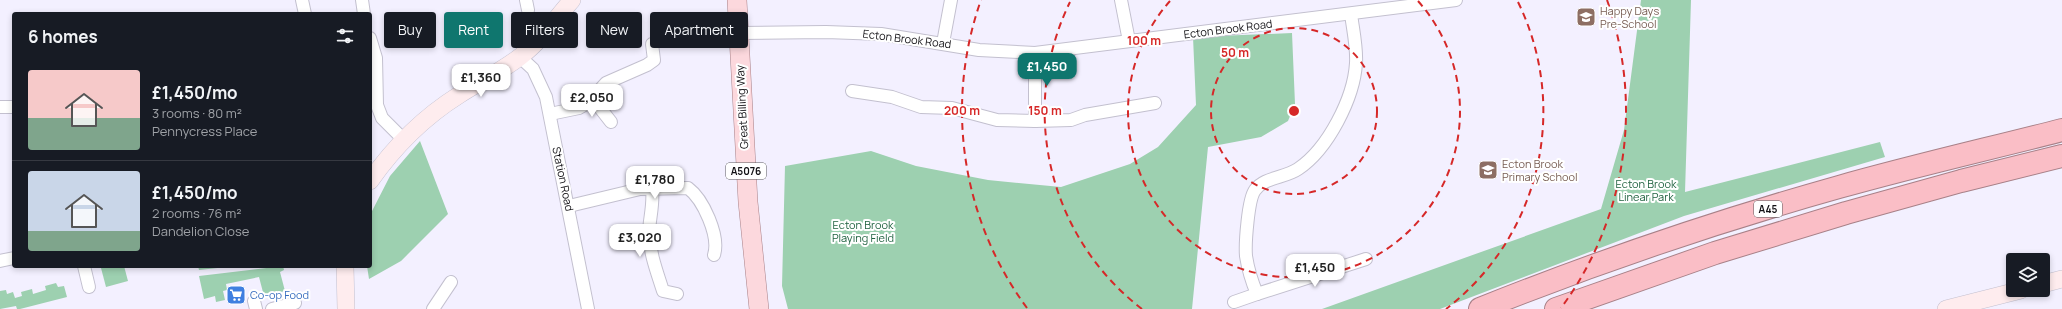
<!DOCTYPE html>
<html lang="en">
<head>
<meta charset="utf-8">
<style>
  body { margin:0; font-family:Manrope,sans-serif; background:#242831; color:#f1f3f6; height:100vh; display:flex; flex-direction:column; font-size:15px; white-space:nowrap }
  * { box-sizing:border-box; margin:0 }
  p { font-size:13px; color:#9ea1a6 }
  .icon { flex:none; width:22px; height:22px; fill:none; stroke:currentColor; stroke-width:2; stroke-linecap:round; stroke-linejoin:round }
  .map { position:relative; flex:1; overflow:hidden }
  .sheet { position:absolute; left:12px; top:12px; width:360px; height:256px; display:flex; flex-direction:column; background:#171b24; border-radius:4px; box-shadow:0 2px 6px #0003 }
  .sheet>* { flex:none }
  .guide { position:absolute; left:384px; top:12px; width:380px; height:36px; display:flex; gap:8px }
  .buttons { position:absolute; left:2006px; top:253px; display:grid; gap:8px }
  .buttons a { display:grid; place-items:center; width:44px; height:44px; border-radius:4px; background:#171b24; box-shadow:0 2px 6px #0003; font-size:20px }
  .price { position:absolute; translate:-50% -34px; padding:0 9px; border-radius:8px; background:#fff; color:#222; font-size:13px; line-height:26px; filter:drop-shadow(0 1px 2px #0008) }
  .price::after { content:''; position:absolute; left:50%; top:24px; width:12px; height:9px; margin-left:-6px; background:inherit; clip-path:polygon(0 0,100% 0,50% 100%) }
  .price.on { background:#0f766e; color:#fff }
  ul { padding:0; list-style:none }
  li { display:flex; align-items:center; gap:12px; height:100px; padding:0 16px }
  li+li { border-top:1px solid #363941 }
  li span { display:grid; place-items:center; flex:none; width:112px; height:80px; border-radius:4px; color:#555 }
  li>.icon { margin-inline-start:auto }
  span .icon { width:48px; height:48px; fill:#fffc; stroke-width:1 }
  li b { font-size:17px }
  h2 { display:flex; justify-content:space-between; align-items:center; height:48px; padding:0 16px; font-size:17px }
  .tag { padding:0 14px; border-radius:4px; background:#171b24; box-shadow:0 2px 6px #0003; font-size:14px; line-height:36px }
  .tag.on { background:#0f766e; color:#fff }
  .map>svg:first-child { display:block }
</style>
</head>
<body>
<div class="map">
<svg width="2062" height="309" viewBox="0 0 2062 309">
  <rect width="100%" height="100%" fill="#f3f0ff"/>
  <g fill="#9dd0b0">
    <polygon points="1641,0 1691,0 1685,192 1880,142 1885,157 1684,216 1440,309 1322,309 1601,209 1624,130"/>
    <polygon points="1292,33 1295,104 1288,121 1261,137 1208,147 1192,309 788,309 782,286 785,166 871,151 916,166 988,180 1061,187 1130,164 1158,147 1196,105 1193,37"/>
    <polygon points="420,141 448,214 401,261 369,279 367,266 370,266 370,215 390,176"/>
    <polygon points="109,266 124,266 128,281 106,287 101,268"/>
    <polygon points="198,266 236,266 199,270"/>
    <polygon points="283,266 284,270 280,272 285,291 264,296 259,277 226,284 227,290 223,291 225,300 216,302 215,296 204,299 199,276"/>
    <polygon points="56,283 58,287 64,286 67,297 20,309 17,309 16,306 0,309 0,291 6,290 7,294 13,292 15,298 22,296 21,292 32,289 33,294 46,290 45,286"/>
  </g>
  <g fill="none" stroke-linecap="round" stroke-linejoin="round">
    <defs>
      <g id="street">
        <polyline points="302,0 305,14"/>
        <polyline points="362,0 364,14"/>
        <polyline points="526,0 528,10"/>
        <polyline points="1121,0 1129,41"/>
        <polyline points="738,33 826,32 881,34 979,50 1035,53 1456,0"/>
        <polyline points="370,38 376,58 377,105 382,118 404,140"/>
        <polyline points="943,43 951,0"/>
        <polyline points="1035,53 1035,121"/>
        <polyline points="520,57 533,69 546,97 588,309"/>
        <polyline points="852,91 892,97 921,107 952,108 997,120 1035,121 1071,120 1085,115 1155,103"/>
        <polyline points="593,99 611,122"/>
        <polyline points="0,107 14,107"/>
        <polyline points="550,114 579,108 588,103 606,83 647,65 654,60 652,44"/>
        <path d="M 652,188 C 654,206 649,219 649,234 C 650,254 657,272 663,291 L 677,294"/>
        <path d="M 569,206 L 640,189 L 688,188 C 703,199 720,236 714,255"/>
        <polyline points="0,261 14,258"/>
        <polyline points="84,266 89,287"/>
        <polyline points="1257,294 1366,259"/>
        <polyline points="254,301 256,309"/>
        <path d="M 1234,302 L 1257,294 C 1252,282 1248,269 1246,256 C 1245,244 1248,199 1255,190 C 1264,177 1285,178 1298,169 C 1328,149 1354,98 1356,63 C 1357,47 1353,30 1351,14"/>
        <polyline points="272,309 295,303"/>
        <polyline points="433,309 451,282"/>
      </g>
      <g id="secondary">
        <path d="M 370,181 C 394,147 424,117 459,95 C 479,82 502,71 521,56 C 541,41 555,19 572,0"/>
        <polyline points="345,266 346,309"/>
        <polyline points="2043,284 2062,279"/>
        <polyline points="1946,309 2021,290"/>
      </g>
      <polyline id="primary" points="737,0 748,202 759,309"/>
      <g id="highway">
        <path d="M 1480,309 C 1597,262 1718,221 1839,187 C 1913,166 1988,149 2062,130"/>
        <polyline points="1556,309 1715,253 1846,213 1961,181 2062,156"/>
      </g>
    </defs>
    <use href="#street" stroke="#c3c0cf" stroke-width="14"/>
    <use href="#secondary" stroke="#c3c0cf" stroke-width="18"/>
    <use href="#primary" stroke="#a88188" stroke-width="20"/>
    <use href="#highway" stroke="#a88188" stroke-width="24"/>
    <use href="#street" stroke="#fff" stroke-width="12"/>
    <use href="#secondary" stroke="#feecee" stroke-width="17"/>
    <use href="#primary" stroke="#fcd8dd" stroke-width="19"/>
    <use href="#highway" stroke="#fabec6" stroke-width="22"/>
  </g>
  <g fill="none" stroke="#d62828" stroke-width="2" stroke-dasharray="7 5">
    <circle cx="1294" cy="111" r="83"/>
    <path d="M1418 1A166 166 0 1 1 1170 1"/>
    <path d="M1142 309A249 249 0 0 1 1070 2M1518 2A249 249 0 0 1 1446 309"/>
    <path d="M1027 308A332 332 0 0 1 981 0M1607 0A332 332 0 0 1 1561 308"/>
  </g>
  <defs>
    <symbol id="school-square" viewBox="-11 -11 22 22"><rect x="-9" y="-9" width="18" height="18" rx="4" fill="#8d6e63" stroke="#fff"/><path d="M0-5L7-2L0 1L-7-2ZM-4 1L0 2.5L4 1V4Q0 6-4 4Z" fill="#fff"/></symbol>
    <symbol id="supermarket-square" viewBox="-11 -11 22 22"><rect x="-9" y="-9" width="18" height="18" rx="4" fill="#3f7fe0" stroke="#fff"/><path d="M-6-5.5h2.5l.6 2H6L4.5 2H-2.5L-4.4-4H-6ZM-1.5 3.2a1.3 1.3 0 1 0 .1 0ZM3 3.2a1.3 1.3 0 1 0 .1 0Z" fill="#fff"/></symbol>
  </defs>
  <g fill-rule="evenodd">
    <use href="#school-square" x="1575" y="6" width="22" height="22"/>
    <use href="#school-square" x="1477" y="159" width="22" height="22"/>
    <use href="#supermarket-square" x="225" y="284" width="22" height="22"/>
  </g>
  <g text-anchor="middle" stroke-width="4" stroke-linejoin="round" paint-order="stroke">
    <g fill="#fff" stroke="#58585a" stroke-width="1">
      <rect x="726" y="163" width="40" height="16" rx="3"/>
      <rect x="1754" y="201" width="28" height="16" rx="3"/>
    </g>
    <g font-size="10" font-weight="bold" fill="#111014">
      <text x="746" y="175">A5076</text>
      <text x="1768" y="213">A45</text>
    </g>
    <g font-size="11" fill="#785e54" stroke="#fff" text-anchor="start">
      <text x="1600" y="15">Happy Days<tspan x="1600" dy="13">Pre-School</tspan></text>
      <text x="1502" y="168">Ecton Brook<tspan x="1502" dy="13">Primary School</tspan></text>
    </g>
    <g font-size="11" fill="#111014" stroke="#fff">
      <text transform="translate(1228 29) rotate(-7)" y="4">Ecton Brook Road</text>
      <text transform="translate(907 39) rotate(7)" y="4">Ecton Brook Road</text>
      <text transform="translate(742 107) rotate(-93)" y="4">Great Billing Way</text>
      <text transform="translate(563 179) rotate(78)" y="4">Station Road</text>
    </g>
    <g font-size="11" fill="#216341" stroke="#fff">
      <text x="1646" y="188">Ecton Brook<tspan x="1646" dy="13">Linear Park</tspan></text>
      <text x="863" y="229">Ecton Brook<tspan x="863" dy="13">Playing Field</tspan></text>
    </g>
    <g font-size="11" fill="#366cbe" stroke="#fff" text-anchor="start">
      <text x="250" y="299">Co-op Food</text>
    </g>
  </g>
  <circle cx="1294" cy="111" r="6" fill="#d62828" stroke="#fff" stroke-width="2"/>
  <g font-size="12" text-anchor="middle" font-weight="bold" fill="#d62828" stroke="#fff" stroke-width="4" stroke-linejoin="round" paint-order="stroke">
    <text x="1144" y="45">100 m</text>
    <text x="1235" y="57">50 m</text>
    <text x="1045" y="115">150 m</text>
    <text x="962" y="115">200 m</text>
  </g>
</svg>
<div class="buttons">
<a><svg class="icon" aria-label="layers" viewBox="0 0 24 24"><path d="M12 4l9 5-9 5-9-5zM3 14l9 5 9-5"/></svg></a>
</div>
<b class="price on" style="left:1047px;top:87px">£1,450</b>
<b class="price" style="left:481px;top:98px">£1,360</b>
<b class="price" style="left:592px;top:118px">£2,050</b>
<b class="price" style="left:655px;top:200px">£1,780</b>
<b class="price" style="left:640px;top:258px">£3,020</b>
<b class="price" style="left:1315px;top:288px">£1,450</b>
<div class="guide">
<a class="tag">Buy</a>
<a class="tag on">Rent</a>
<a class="tag">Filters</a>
<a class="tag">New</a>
<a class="tag">Apartment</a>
</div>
<section class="sheet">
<h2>6 homes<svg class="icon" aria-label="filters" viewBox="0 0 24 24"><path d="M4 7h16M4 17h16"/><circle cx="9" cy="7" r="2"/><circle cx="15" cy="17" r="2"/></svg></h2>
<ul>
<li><span style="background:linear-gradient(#f6c9c9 60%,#7fa58c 0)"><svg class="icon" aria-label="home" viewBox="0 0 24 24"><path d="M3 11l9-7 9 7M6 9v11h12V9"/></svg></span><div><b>£1,450/mo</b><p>3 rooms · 80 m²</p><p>Pennycress Place</p></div></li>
<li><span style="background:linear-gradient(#c9d6e8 75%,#7fa58c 0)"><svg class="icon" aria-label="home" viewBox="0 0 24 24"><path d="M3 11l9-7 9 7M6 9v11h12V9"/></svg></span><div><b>£1,450/mo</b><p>2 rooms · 76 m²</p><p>Dandelion Close</p></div></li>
</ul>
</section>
</div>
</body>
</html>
